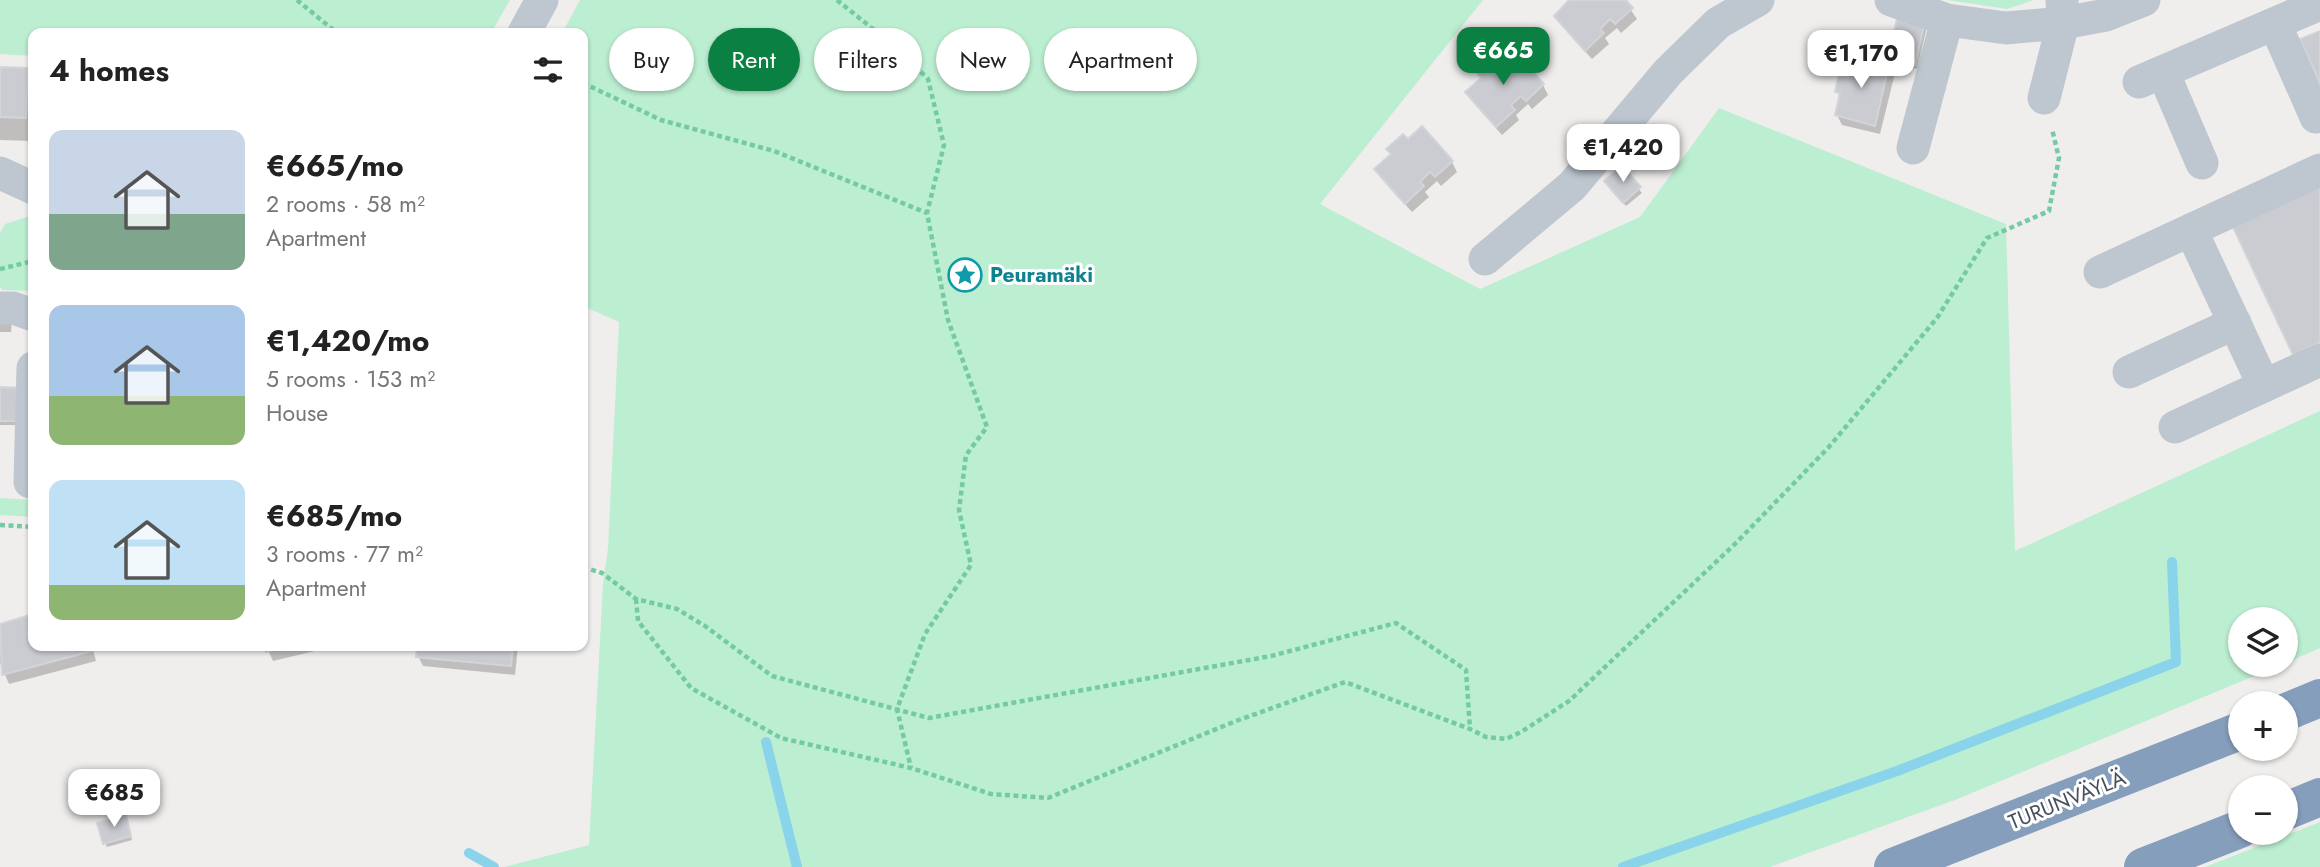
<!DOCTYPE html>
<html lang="en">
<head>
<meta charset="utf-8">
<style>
  body { margin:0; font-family:Jost,sans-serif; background:#f2f2f2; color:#222; height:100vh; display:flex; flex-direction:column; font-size:26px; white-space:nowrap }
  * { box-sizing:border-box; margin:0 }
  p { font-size:23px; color:#767676 }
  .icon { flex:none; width:38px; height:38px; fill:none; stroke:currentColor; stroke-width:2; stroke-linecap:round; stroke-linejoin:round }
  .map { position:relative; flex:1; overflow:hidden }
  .details { position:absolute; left:28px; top:28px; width:560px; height:623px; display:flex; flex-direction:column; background:#fff; border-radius:14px; box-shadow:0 2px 5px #0004 }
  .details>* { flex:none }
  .top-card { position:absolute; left:609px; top:28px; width:665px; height:63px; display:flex; gap:14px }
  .buttons { position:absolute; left:2228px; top:607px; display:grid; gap:14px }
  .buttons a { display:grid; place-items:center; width:70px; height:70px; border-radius:50%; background:#fff; box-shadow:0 2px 5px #0004; font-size:35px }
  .price { position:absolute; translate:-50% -60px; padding:0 16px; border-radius:14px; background:#fff; color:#222; font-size:23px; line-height:46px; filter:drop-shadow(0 2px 4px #0008) }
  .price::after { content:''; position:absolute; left:50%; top:42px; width:21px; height:16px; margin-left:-10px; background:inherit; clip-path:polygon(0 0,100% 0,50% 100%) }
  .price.on { background:#0b8043; color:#fff }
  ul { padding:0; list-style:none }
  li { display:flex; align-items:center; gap:21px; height:175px; padding:0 21px }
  li span { display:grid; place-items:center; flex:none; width:196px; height:140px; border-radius:14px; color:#555 }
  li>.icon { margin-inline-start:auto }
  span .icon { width:84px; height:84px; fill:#fffc; stroke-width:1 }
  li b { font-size:30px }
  h2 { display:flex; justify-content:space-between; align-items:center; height:84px; padding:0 21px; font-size:30px }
  .tag { padding:0 24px; border-radius:32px; background:#fff; box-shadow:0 2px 5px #0004; font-size:24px; line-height:63px }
  .tag.on { background:#0b8043; color:#fff }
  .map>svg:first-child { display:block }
</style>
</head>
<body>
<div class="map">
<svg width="2320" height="867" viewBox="0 0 2320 867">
  <rect width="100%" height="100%" fill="#f0eeed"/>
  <g fill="#bceed1">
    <polygon points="0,0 510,0 491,33 33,33 33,56 0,54"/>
    <polygon points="580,0 1483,0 1320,204 1480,289 1640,217 1719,108 2006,224 2015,551 2320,411 2320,648 2286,663 2286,620 2240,620 2240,665 2281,665 1955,800 1770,867 504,867 589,845 603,584 608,548 619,322 583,306 583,33 562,33"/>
    <polygon points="1947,0 2034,0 2007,9"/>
    <polygon points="33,215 33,291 2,290 0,287 0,233 5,224"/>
    <polygon points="0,498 33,500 33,517 0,515"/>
    <polygon points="2320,822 2320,867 2205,867"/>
  </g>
  <g fill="#0003">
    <polygon points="1570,0 1624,0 1637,19 1621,33 1617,28 1605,38 1609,44 1592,59 1562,26 1556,16"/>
    <polygon points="1923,26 1926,31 1917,69 1892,63 1890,59"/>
    <polygon points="1888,67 1894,77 1880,134 1842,125 1837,115 1841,99 1837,92"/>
    <polygon points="0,69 27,70 33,80 33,141 0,140"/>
    <polygon points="1543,85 1548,95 1532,109 1528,104 1516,115 1519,120 1502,135 1473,102 1467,93"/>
    <polygon points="1422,129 1452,162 1457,172 1441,186 1437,181 1425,192 1429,197 1412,212 1382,179 1376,169 1392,156 1388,150 1408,142"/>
    <polygon points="1622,168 1642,193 1626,206 1609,186"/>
    <polygon points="0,315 12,320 11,332 0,332"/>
    <polygon points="0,389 24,425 0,425"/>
    <polygon points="33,616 33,646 92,646 96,661 9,684 0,663 0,625"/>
    <polygon points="266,646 318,646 319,650 273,661"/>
    <polygon points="419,646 518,646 515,675 423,666 418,656"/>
    <polygon points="127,822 132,840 107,847 105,843"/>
  </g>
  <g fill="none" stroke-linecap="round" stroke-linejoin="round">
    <g stroke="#89d3eb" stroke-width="10">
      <polyline points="766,742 797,867"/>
      <polyline points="469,853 494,867"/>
      <polyline points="1623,867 1897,771 2176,662 2172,562"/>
    </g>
  </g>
  <g fill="#caccd2" stroke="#d2d4d9" stroke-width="2">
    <polygon points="1569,0 1626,0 1633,8 1615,24 1610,19 1600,29 1604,33 1585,51 1554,16"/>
    <polygon points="1897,19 1924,25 1915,65 1888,59"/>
    <polygon points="2320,31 2320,83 2300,39"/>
    <polygon points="1513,50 1544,84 1526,101 1521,96 1511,105 1515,110 1496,127 1465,92 1481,78 1477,73 1494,57 1499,62"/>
    <polygon points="1850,56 1889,65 1875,126 1835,115 1840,93 1835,92 1840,69 1846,70"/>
    <polygon points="0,67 28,68 26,118 0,117"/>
    <polygon points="1422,126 1453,161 1435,177 1430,172 1420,182 1424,186 1405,204 1374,169 1391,154 1386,149 1403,134 1408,139"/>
    <polygon points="1622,166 1641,187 1623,203 1604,181"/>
    <polygon points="2320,187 2320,342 2293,355 2233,227"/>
    <polygon points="0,387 23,388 23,421 0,421"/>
    <polygon points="33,614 33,646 91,646 92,651 2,675 0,624"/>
    <polygon points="264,646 291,646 266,652"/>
    <polygon points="417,646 513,646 511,666 416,657"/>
    <polygon points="126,815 131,836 103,844 97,823"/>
  </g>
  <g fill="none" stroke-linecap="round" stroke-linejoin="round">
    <g stroke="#74cba3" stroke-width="4.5" stroke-dasharray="5 3.5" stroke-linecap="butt">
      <polyline points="297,0 337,33"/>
      <polyline points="837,0 899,50 928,79 944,145 927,213 948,320 987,427 966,455 959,510 971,565 925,634 897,709 911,768"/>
      <polyline points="583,83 661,120 774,151 927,213"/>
      <polyline points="0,269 33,261"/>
      <polyline points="0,525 33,527"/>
      <polyline points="583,567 602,573 636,599 677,609 705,626 772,676 929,718 1271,656 1396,623 1466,670 1470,729"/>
      <polyline points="636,599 638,621 691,688 781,738 911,768 991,794 1048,798 1236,721 1345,682 1470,729 1486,737 1506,739 1521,732 1569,701 1735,544 1828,448 1937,318 1987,238 2049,211 2059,158 2052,129"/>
    </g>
    <g stroke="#bec7d0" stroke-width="33">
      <polyline points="1891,0 1947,20 2006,28 2063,23 2106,15 2144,0"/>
      <polyline points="2275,24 2316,117"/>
      <polyline points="524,33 542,0"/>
      <polyline points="2163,72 2202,163"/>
      <polyline points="2139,82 2320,4"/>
      <polyline points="2044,98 2063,23 2062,1"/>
      <polyline points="1913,148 1947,20"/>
      <polyline points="0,173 33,188"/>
      <polyline points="2191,230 2264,386"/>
      <polyline points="1485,259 1572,186 1668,72 1718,23 1758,0"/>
      <polyline points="2100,272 2320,170"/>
      <polyline points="0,308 13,308 33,315"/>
      <polyline points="2129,372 2235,323"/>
      <polyline points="2175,427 2320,360"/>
      <polyline points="30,482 33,368"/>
    </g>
    <g stroke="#859ebc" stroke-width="38">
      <polyline points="2286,712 2320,698"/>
      <polyline points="2286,811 2320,797"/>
      <polyline points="1893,867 2240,731"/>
      <polyline points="2143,867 2240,829"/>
    </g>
  </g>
  <defs>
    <symbol id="sight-ring" viewBox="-11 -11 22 22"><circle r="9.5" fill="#fff" stroke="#0f9aa8" stroke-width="1.5"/><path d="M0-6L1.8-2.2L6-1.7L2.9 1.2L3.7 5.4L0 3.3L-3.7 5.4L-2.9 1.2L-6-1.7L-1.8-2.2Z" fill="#0f9aa8"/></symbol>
  </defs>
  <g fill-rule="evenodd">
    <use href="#sight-ring" x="946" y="256" width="38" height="38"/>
  </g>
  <g text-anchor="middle" stroke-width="6" stroke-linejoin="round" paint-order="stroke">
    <g font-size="21" font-weight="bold" fill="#0d838f" stroke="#fff" text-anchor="start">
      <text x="990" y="282">Peuramäki</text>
    </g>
    <g font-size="21" fill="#46505b" stroke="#fff">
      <text transform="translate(2067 800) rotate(-22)" y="7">TURUNVÄYLÄ</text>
    </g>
  </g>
</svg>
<div class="buttons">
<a><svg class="icon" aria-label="layers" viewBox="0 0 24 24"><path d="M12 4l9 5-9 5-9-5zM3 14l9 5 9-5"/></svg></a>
<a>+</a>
<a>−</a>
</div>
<b class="price on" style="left:1503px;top:87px">€665</b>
<b class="price" style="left:1861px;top:90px">€1,170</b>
<b class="price" style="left:1623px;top:184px">€1,420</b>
<b class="price" style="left:114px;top:829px">€685</b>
<div class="top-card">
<a class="tag">Buy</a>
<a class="tag on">Rent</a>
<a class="tag">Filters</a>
<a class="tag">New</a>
<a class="tag">Apartment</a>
</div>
<section class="details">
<h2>4 homes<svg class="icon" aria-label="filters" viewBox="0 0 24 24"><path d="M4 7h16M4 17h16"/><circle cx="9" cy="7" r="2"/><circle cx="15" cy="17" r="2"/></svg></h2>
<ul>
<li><span style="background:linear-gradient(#c9d6e8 60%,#7fa58c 0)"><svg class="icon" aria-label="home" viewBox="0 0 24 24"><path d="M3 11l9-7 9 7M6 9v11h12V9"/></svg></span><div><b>€665/mo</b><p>2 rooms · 58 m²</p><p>Apartment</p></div></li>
<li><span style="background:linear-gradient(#a9c7e8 65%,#8fb573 0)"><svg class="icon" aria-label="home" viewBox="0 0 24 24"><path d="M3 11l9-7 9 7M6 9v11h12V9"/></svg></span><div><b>€1,420/mo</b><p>5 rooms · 153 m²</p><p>House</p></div></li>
<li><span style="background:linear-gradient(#bfe0f5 75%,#8fb573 0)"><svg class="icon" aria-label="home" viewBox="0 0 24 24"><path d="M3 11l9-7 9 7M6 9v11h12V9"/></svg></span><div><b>€685/mo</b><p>3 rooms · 77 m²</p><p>Apartment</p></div></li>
</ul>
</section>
</div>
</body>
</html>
